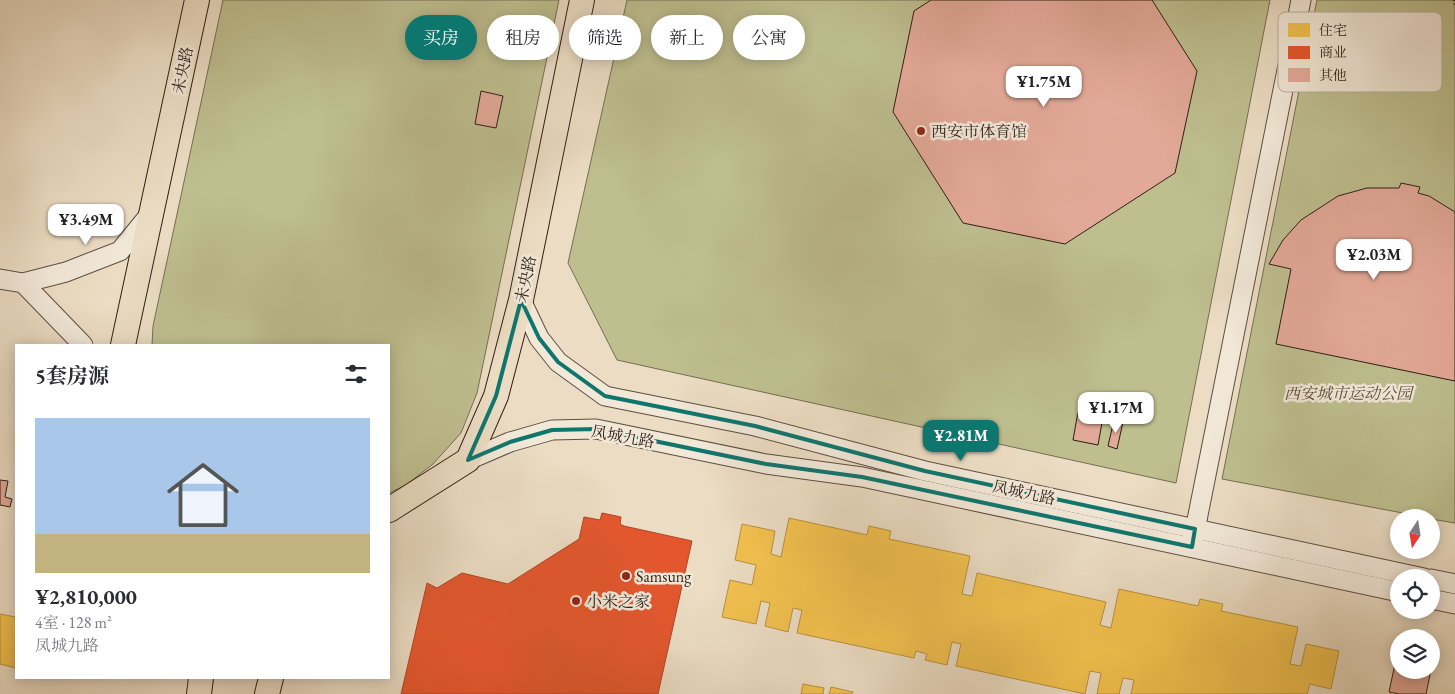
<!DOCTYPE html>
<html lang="zh">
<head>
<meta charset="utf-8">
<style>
  body { margin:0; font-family:"EB Garamond","Noto Serif SC",serif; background:#f2f2f3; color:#2b2b33; height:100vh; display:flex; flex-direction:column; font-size:19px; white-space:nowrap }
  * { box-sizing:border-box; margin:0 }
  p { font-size:16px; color:#7c7c81 }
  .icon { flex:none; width:28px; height:28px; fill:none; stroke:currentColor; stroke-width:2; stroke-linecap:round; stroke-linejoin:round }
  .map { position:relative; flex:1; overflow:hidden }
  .side { position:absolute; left:15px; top:344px; width:375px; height:335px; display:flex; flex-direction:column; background:#fff; border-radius:0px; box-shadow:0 2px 12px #0003 }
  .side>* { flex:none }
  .guide { position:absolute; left:405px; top:15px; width:475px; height:45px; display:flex; gap:10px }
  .needle { width:32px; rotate:192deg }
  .buttons { position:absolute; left:1390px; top:509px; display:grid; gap:10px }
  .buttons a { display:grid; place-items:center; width:50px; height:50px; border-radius:50%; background:#fff; box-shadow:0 2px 12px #0003; font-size:25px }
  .price { position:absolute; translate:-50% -42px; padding:0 11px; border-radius:10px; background:#fff; color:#222; font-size:16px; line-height:32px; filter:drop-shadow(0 1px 2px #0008) }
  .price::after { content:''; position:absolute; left:50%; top:30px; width:15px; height:11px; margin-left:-8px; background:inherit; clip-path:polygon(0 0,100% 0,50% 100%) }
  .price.on { background:#0f766e; color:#fff }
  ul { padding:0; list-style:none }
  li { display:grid; align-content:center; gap:10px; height:265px; padding:0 20px }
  li span { display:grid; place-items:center; height:155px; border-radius:0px; color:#555 }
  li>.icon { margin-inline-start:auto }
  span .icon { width:90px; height:90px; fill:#fffc; stroke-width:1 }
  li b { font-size:21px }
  h2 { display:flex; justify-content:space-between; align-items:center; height:60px; padding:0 20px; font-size:21px }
  .chip { padding:0 18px; border-radius:22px; background:#fff; box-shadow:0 2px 12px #0003; font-size:18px; line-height:45px }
  .chip.on { background:#0f766e; color:#fff }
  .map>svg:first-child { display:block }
</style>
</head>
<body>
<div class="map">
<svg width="1455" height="694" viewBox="0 0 1455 694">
  <rect width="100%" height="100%" fill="#ebdcc3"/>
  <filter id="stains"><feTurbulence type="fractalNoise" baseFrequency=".004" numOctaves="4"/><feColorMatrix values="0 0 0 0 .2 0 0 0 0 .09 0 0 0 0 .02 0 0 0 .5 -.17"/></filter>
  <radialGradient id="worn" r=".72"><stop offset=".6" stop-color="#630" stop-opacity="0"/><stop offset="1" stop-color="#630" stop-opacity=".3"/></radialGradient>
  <g fill="#bebe8f" stroke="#766e53">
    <polygon points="223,0 559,0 477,393 461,433 433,464 406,485 389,493 389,345 152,345 153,326"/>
    <polygon points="627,0 1270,0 1176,483 617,360 568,263"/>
    <polygon points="1317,0 1455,0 1455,523 1431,519 1431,518 1424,517 1222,479"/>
  </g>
  <g fill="#f2c14e" stroke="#b7903e">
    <polygon points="789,518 867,535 869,526 891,531 889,539 970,556 962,594 972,596 977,573 1106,602 1100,625 1111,628 1119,589 1198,606 1200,599 1223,604 1221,611 1298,627 1290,664 1301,666 1306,644 1339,651 1331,689 1310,684 1307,694 1131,694 1134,680 1123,678 1119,694 1097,694 1101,673 1090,671 1085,694 956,666 961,644 952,642 947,665 925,660 927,654 916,651 914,658 797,633 802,610 793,608 788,632 765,626 770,603 761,601 756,624 722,617 730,580 752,585 756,565 735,560 742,524 775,531 771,554 781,557"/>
    <polygon points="0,614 16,617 16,668 0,664"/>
    <polygon points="803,684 824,688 823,694 801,694"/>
    <polygon points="831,687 853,692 852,694 829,694"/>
  </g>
  <polygon fill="#e4572e" stroke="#ad4627" points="602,513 621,517 620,524 624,526 692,541 658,694 401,694 427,583 437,588 462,573 508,584 579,539 584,517 600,520"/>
  <g fill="#e3a998" stroke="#2e1f17">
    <polygon points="931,0 1152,0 1197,71 1175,173 1065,244 963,223 893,112 914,11"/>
    <polygon points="481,91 503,96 496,128 475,124"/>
    <polygon points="1401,183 1420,187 1418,193 1429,196 1455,212 1455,381 1276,344 1291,269 1269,264 1283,240 1301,220 1338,196 1367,188 1399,188"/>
    <polygon points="1078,412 1103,417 1098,445 1073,440"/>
    <polygon points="1114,420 1123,422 1117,449 1108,446"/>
    <polygon points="0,480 8,481 5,497 12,499 10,507 0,505"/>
    <polygon points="1431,641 1437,643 1431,669"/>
    <polygon points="1399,645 1399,670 1431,670 1426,694 1399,694 1389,692"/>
  </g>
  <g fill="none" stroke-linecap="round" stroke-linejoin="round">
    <defs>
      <g id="minor">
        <polyline points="0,279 23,283 83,345"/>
        <polyline points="23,283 66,272 120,251 151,213"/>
        <polyline points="521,300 539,338 558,362 605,396 755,426 925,471 1424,578"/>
        <polyline points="468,460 510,442 552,430 596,429 766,464 862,477 1399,592"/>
        <polyline points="1193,540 1301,0"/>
        <polyline points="1431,579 1455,584"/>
        <polyline points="1431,599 1455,604"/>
      </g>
      <g id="major">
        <polyline points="123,345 197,0"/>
        <polyline points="389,510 468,460 496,396 521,300 582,0"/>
        <polyline points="199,694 201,678"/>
        <polyline points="267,694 271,678"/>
      </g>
    </defs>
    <use href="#minor" stroke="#5d4e42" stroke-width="21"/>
    <use href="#major" stroke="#2e1f17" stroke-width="26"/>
    <polyline stroke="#2e1f17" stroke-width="3" stroke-dasharray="1 2.5" stroke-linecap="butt" points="1454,0 1455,6"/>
    <use href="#minor" stroke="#f2e8d8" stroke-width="19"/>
    <use href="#major" stroke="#ebdcc3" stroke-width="24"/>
  </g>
  <path fill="none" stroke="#0f766e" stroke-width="4" stroke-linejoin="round" d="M 521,300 L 539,338 L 558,362 L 605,396 L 755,426 L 925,471 L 1195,529 L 1192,547 L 862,477 L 766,464 L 596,429 L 552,430 L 510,442 L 468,460 L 496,396 Z"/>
  <g fill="#8f2418" stroke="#f2e8d8" stroke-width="2">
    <circle cx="921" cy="131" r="5"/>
    <circle cx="626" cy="576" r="5"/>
    <circle cx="576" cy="601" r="5"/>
  </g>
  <g text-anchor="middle" stroke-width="5" stroke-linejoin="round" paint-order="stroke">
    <g font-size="16" fill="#2e1f17" stroke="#f2e8d8">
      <text transform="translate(182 70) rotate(-78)" y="6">未央路</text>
      <text transform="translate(525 279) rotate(-78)" y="6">未央路</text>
      <text transform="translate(623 436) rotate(10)" y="6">凤城九路</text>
      <text transform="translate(1024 492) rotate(12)" y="6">凤城九路</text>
    </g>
    <g font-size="16" fill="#2e1f17" stroke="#f2e8d8" text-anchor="start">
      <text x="931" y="137">西安市体育馆</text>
      <text x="636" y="582">Samsung</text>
      <text x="586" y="607">小米之家</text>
    </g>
    <g font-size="16" font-style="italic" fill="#594f3b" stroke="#f2e8d8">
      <text x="1348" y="399">西安城市运动公园</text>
    </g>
  </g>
  <rect x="1278" y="12" width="164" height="80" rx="8" fill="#f2e8d8" stroke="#b7ac9e" stroke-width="1"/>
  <rect x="1288" y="23" width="22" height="14" fill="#f2c14e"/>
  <rect x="1288" y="46" width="22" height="13" fill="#e4572e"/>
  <rect x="1288" y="68" width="22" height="14" fill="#e3a998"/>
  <g font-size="14" fill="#2e1f17">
    <text x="1319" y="35">住宅</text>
    <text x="1319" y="57">商业</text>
    <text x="1319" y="80">其他</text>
  </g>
  <rect width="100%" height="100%" filter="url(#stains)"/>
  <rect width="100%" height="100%" fill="url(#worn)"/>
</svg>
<div class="buttons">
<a><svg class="needle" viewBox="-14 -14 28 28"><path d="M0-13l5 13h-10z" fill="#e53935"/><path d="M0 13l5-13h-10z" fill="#7c7c81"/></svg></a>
<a><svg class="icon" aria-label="locate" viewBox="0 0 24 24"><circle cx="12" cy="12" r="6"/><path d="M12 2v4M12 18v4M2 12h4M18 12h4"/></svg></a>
<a><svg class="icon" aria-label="layers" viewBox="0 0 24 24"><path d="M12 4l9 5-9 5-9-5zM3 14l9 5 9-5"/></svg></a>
</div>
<b class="price" style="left:1044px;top:108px">¥1.75M</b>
<b class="price" style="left:86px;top:246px">¥3.49M</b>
<b class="price" style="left:1374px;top:281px">¥2.03M</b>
<b class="price" style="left:1116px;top:434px">¥1.17M</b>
<b class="price on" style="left:961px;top:462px">¥2.81M</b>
<div class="guide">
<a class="chip on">买房</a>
<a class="chip">租房</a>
<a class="chip">筛选</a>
<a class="chip">新上</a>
<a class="chip">公寓</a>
</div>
<section class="side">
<h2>5套房源<svg class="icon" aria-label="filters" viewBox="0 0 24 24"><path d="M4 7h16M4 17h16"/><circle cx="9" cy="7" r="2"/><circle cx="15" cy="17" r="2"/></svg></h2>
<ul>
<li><span style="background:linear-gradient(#a9c7e8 75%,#c2b280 0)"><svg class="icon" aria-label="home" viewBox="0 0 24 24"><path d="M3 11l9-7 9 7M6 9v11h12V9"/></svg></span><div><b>¥2,810,000</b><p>4室 · 128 m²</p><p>凤城九路</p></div></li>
</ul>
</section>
</div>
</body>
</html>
